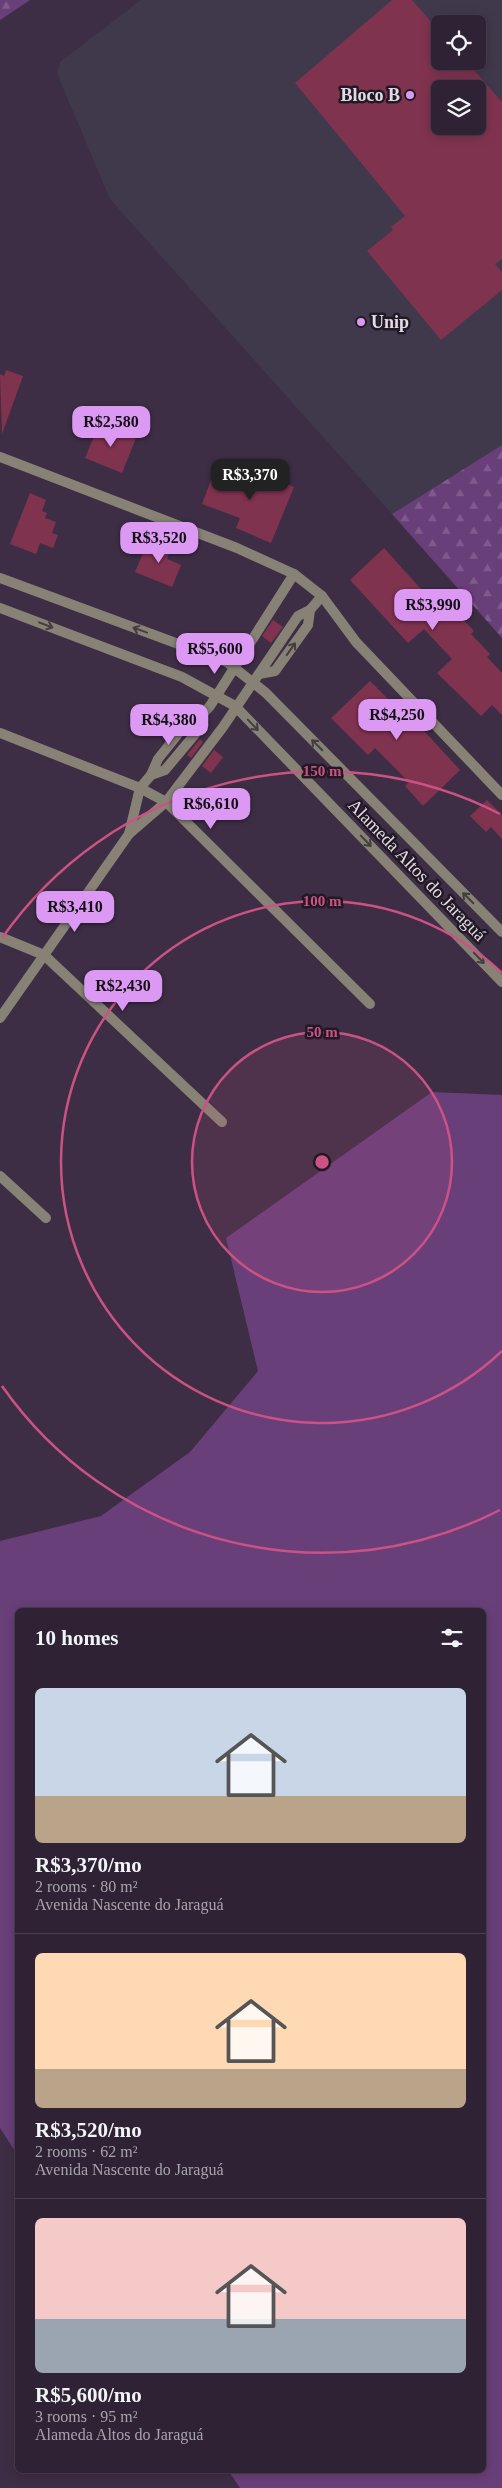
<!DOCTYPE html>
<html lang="en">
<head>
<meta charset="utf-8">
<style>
  body { margin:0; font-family:Georgia,serif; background:#3a2f40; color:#f1f3f6; height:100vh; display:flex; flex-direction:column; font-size:19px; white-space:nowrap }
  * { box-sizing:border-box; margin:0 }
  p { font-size:16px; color:#a7a4ac }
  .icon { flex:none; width:28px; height:28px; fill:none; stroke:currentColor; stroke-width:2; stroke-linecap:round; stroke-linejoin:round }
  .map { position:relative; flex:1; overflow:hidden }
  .details { position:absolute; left:15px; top:1608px; width:471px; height:865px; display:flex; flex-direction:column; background:#2e2234; border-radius:8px; box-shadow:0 2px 12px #0003,0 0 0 1px #493f4f }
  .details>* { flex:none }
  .buttons { position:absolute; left:431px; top:15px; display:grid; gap:10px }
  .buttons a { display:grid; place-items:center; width:55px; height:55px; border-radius:8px; background:#2e2234; box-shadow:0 2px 12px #0003,0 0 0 1px #493f4f; font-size:25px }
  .price { position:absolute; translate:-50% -42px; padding:0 11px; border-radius:10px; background:#dc99f4; color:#111; font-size:16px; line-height:32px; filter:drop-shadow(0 1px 2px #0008) }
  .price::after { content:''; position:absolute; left:50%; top:30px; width:15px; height:11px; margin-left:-8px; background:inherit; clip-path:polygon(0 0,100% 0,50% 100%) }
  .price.selected { background:#222; color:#fff }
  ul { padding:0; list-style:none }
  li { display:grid; align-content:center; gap:10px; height:265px; padding:0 20px }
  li+li { border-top:1px solid #493f4f }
  li span { display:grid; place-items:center; height:155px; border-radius:8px; color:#555 }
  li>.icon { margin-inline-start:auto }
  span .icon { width:90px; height:90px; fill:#fffc; stroke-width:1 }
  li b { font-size:21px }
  h2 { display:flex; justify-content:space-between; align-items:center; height:60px; padding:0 20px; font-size:21px }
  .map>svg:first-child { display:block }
</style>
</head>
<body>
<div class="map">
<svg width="502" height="2488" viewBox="0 0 502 2488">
  <defs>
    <pattern id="forest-firs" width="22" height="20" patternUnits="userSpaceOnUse" patternTransform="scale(1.25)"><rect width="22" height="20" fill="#693f7a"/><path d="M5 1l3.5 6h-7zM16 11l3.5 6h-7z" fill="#7e5a8d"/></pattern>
  </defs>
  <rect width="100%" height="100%" fill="#3e2e45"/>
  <path fill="#3f394b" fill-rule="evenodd" d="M 141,0 L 502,0 L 502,445 L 392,514 L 110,199 L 58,76 L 58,69 L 60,62 ZM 440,24 L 478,24 L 478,61 L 440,61 ZM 440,89 L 478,89 L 478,126 L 440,126 Z"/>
  <polygon fill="#693f7a" points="432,1092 502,1095 502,2488 240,2488 228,2470 484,2470 484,1610 18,1610 17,2154 0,2128 0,1541 101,1516 190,1452 258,1371 226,1238"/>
  <g fill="url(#forest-firs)">
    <polygon points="0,0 30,0 0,20"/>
    <polygon points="502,445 502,638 392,514"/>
  </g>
  <g fill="#80334f" fill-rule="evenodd">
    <path d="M 392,0 L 412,0 L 440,32 L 440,61 L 466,61 L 502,102 L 502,259 L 495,264 L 502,272 L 502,290 L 441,340 L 367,251 L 393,230 L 391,227 L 405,216 L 295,83 ZM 440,89 L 478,89 L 478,126 L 440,126 Z"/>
    <polygon points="6,370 23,376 2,434 0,374 4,376"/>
    <polygon points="100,422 136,438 122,473 85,458"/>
    <polygon points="216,467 255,481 259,472 294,487 271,543 236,528 240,518 202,504"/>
    <polygon points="30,493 46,500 42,511 47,513 45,518 56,522 52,533 58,535 53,548 40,543 36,554 10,544"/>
    <polygon points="155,538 172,545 167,559 181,565 172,587 135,572 144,551 149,553"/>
    <polygon points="384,548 447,618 455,611 474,631 471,634 490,654 487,657 502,673 502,715 492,705 481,716 437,673 452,659 424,629 408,643 350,580"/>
    <polygon points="273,620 283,627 271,643 262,636"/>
    <polygon points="370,681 400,711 403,708 460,770 423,806 405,786 409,782 375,748 368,755 331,718"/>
    <polygon points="200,739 203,742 191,758 187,755"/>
    <polygon points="214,750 223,757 211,773 202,766"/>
    <polygon points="487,800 502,815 502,839 491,827 486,832 470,816"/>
  </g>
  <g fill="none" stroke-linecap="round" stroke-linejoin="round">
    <g stroke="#878275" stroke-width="10">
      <polyline points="0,457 237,548 294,574 322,596 356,642 502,795"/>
      <polyline points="259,674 275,671 308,625 310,610"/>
      <polyline points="0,733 140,788 166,802 370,1004"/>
      <polyline points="151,775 165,770 196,733 195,722"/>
      <polyline points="129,834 140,788 151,775 158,759 186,724 195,722 210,706 294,574"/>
      <polyline points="0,937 44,955 222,1122"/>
      <polyline points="0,1018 129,834 166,802 223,727 298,616 310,610 322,596"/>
      <polyline points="0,1176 46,1218"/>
    </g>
    <g stroke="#878275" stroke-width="10">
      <polyline points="0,578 227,662 266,693 502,932"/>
      <polyline points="0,608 182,677 235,706 502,982"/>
    </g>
  </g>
  <defs><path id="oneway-shaft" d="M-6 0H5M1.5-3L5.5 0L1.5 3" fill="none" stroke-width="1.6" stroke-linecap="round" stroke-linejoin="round" transform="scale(1.25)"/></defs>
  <g stroke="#453e40">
    <use href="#oneway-shaft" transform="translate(46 625) rotate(21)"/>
    <use href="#oneway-shaft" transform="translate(140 630) rotate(-160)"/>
    <use href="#oneway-shaft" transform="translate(291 649) rotate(-55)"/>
    <use href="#oneway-shaft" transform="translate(253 725) rotate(46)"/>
    <use href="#oneway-shaft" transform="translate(317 745) rotate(-135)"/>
    <use href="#oneway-shaft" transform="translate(366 841) rotate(46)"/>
    <use href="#oneway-shaft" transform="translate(468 898) rotate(-135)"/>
    <use href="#oneway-shaft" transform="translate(479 958) rotate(46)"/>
  </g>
  <circle cx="322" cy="1162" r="130" fill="#cc5285" fill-opacity=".12"/>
  <g fill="none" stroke="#cc5285" stroke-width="2.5">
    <circle cx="322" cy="1162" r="130"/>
    <path d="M502 1351A261 261 0 1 1 502 973"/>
    <path d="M500 1510A391 391 0 0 1 2 1386M2 938A391 391 0 0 1 500 814"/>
  </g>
  <g fill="#dc99f4" stroke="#211924" stroke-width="2">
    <circle cx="410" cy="95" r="5"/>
    <circle cx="361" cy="322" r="5"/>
  </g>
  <g text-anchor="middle" stroke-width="5" stroke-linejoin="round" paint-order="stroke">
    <g font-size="18" font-weight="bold" fill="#e3d9e7" stroke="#211924" text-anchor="end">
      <text x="400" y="101">Bloco B</text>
      <text x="371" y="328" text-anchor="start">Unip</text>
    </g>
    <g font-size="18" fill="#e3d9e7" stroke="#211924">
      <text transform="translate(417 870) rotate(46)" y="6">Alameda Altos do Jaraguá</text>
    </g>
  </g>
  <circle cx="322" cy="1162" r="8" fill="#cc5285" stroke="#211924" stroke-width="2.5"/>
  <g font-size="15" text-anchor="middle" font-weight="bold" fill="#cc5285" stroke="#211924" stroke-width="5" stroke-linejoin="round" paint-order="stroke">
    <text x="322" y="776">150 m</text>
    <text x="322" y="906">100 m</text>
    <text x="322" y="1037">50 m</text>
  </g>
</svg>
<div class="buttons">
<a><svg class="icon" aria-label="locate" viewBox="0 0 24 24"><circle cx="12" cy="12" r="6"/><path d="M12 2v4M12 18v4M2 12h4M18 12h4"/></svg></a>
<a><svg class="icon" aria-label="layers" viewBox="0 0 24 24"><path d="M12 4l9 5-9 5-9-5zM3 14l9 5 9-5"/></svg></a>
</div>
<b class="price" style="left:111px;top:448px">R$2,580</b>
<b class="price selected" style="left:250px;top:501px">R$3,370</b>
<b class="price" style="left:159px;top:564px">R$3,520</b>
<b class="price" style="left:433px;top:631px">R$3,990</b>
<b class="price" style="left:215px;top:675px">R$5,600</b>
<b class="price" style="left:397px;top:741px">R$4,250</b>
<b class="price" style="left:169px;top:746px">R$4,380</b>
<b class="price" style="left:211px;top:830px">R$6,610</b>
<b class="price" style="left:75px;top:933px">R$3,410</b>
<b class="price" style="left:123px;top:1012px">R$2,430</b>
<section class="details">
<h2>10 homes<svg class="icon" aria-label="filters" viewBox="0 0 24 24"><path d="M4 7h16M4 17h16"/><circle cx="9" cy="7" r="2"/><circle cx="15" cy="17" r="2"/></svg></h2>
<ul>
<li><span style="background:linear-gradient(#c9d6e8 70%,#b9a48a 0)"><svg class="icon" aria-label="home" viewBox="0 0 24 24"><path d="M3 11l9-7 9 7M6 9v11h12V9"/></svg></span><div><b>R$3,370/mo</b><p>2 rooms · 80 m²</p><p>Avenida Nascente do Jaraguá</p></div></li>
<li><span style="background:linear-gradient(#ffd9b3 75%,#b9a48a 0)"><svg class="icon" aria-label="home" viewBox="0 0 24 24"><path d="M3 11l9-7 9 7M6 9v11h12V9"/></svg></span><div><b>R$3,520/mo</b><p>2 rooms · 62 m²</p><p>Avenida Nascente do Jaraguá</p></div></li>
<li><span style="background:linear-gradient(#f6c9c9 65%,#9aa5b1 0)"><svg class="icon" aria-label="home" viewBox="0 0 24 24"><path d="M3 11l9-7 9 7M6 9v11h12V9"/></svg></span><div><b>R$5,600/mo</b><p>3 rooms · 95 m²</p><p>Alameda Altos do Jaraguá</p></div></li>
</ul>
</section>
</div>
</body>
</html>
